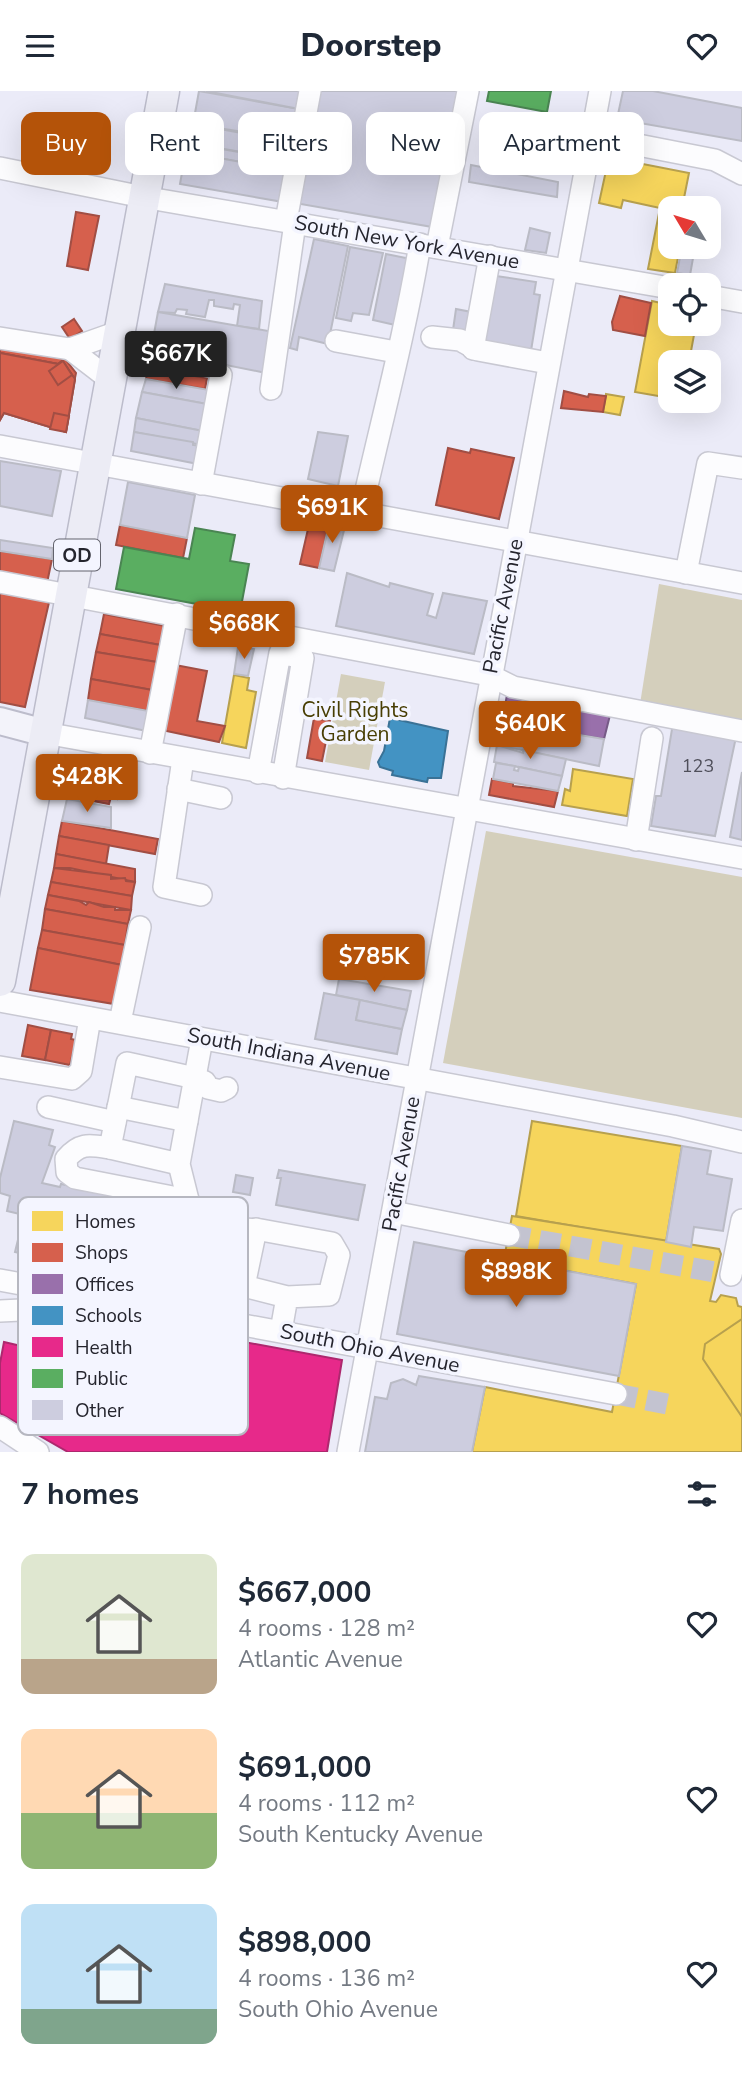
<!DOCTYPE html>
<html lang="en">
<head>
<meta charset="utf-8">
<style>
  body { margin:0; font-family:"Nunito Sans",sans-serif; background:#f2f2f3; color:#1f2937; height:100vh; display:flex; flex-direction:column; font-size:26px; white-space:nowrap }
  * { box-sizing:border-box; margin:0 }
  p { font-size:23px; color:#747a83 }
  .icon { flex:none; width:38px; height:38px; fill:none; stroke:currentColor; stroke-width:2; stroke-linecap:round; stroke-linejoin:round }
  .map { position:relative; height:1361px; overflow:hidden }
  .drawer { display:flex; flex-direction:column; background:#fff; flex:1 }
  .drawer>* { flex:none }
  .banner { position:absolute; left:21px; top:21px; width:700px; height:63px; display:flex; gap:14px }
  .needle { width:46px; rotate:308deg }
  .fabs { position:absolute; left:658px; top:105px; display:grid; gap:14px }
  .fabs a { display:grid; place-items:center; width:63px; height:63px; border-radius:14px; background:#fff; box-shadow:0 7px 28px #0002; font-size:35px }
  .price { position:absolute; translate:-50% -60px; padding:0 16px; border-radius:7px; background:#b45309; color:#fff; font-size:23px; line-height:46px; filter:drop-shadow(0 2px 4px #0008) }
  .price::after { content:''; position:absolute; left:50%; top:42px; width:21px; height:16px; margin-left:-10px; background:inherit; clip-path:polygon(0 0,100% 0,50% 100%) }
  .price.on { background:#222; color:#fff }
  ul { padding:0; list-style:none }
  li { display:flex; align-items:center; gap:21px; height:175px; padding:0 21px }
  li span { display:grid; place-items:center; flex:none; width:196px; height:140px; border-radius:14px; color:#555 }
  li>.icon { margin-inline-start:auto }
  span .icon { width:84px; height:84px; fill:#fffc; stroke-width:1 }
  li b { font-size:30px }
  h2 { display:flex; justify-content:space-between; align-items:center; height:84px; padding:0 21px; font-size:30px }
  .chip { padding:0 24px; border-radius:14px; background:#fff; box-shadow:0 7px 28px #0002; font-size:24px; line-height:63px }
  .chip.on { background:#b45309; color:#fff }
  header { display:flex; justify-content:space-between; align-items:center; height:91px; padding:0 21px; background:#fff; font-size:32px; font-weight:800 }
  .map>svg:first-child { display:block }
</style>
</head>
<body>
<header><svg class="icon" aria-label="menu" viewBox="0 0 24 24"><path d="M4 6h16M4 12h16M4 18h16"/></svg>Doorstep<svg class="icon" aria-label="heart" viewBox="0 0 24 24"><path d="M12 20l-8-8c-3-5 5-10 8-4 3-6 11-1 8 4z"/></svg></header>
<div class="map">
<svg width="742" height="1361" viewBox="0 0 742 1361">
  <rect width="100%" height="100%" fill="#ebebf8"/>
  <g fill="#d4cfbc">
    <polygon points="659,493 742,509 742,632 640,613"/>
    <polygon points="341,583 385,591 369,679 325,671"/>
    <polygon points="486,740 742,786 742,1027 443,972"/>
  </g>
  <g fill="#f6d55c" stroke="#b7a04e" stroke-width="2">
    <polygon points="612,67 689,82 682,117 670,117 670,156 680,156 675,182 648,178 660,117 623,109 621,117 599,112 607,75 610,76"/>
    <polygon points="652,210 670,214 670,233 696,233 689,271 670,271 670,307 635,301"/>
    <polygon points="606,303 624,306 620,324 603,321"/>
    <polygon points="234,584 249,587 247,599 256,601 246,657 222,652"/>
    <polygon points="573,678 633,688 627,725 562,714 565,698 570,700"/>
    <polygon points="532,1030 682,1055 666,1151 516,1125"/>
    <polygon points="512,1125 719,1158 721,1163 710,1210 716,1211 721,1204 736,1207 738,1215 742,1216 742,1361 472,1361 485,1296 612,1321 636,1193 504,1168"/>
    <polygon points="742,1228 742,1326 703,1268 705,1253"/>
  </g>
  <g fill="#d6604d" stroke="#a14e44" stroke-width="2">
    <polygon points="76,121 99,125 88,179 67,175"/>
    <polygon points="620,205 651,212 645,245 613,239 612,231"/>
    <polygon points="74,228 82,240 70,248 62,236"/>
    <polygon points="0,257 65,268 76,282 67,325 61,324 68,287 72,284 63,270 58,273 0,262"/>
    <polygon points="0,262 58,273 62,270 75,288 66,341 4,322 0,329"/>
    <polygon points="0,262 58,273 62,270 75,288 66,341 4,322 0,329"/>
    <polygon points="63,270 72,284 58,294 49,280"/>
    <polygon points="149,273 170,278 170,281 207,287 205,298 146,288"/>
    <polygon points="564,300 588,306 589,303 606,305 603,321 561,317"/>
    <polygon points="54,322 69,325 66,341 50,338"/>
    <polygon points="448,357 470,362 471,358 514,367 499,428 436,414"/>
    <polygon points="311,425 330,429 319,477 300,473"/>
    <polygon points="120,434 187,447 183,467 116,454"/>
    <polygon points="0,460 52,468 47,492 0,484"/>
    <polygon points="0,497 50,507 25,616 0,611"/>
    <polygon points="104,523 170,536 166,555 100,543"/>
    <polygon points="100,543 166,555 163,572 96,561"/>
    <polygon points="96,561 163,572 158,600 91,588"/>
    <polygon points="170,573 207,580 197,630 225,635 219,651 157,638"/>
    <polygon points="91,588 158,600 154,621 88,609"/>
    <polygon points="314,627 330,630 322,670 307,667"/>
    <polygon points="492,688 513,692 513,695 558,700 554,716 489,704"/>
    <polygon points="70,691 119,701 117,708 111,706 109,713 67,705"/>
    <polygon points="62,730 158,748 155,763 59,745"/>
    <polygon points="59,745 109,754 106,773 56,763"/>
    <polygon points="56,763 135,778 135,791 70,777 54,777"/>
    <polygon points="54,777 111,784 111,788 125,787 126,790 135,791 132,805 51,791"/>
    <polygon points="51,791 132,805 131,819 48,804"/>
    <polygon points="48,804 79,810 86,814 89,811 104,816 115,816 115,819 131,819 128,833 45,818"/>
    <polygon points="45,818 128,833 125,854 42,839"/>
    <polygon points="42,839 125,854 122,874 38,857"/>
    <polygon points="38,857 122,874 114,913 30,899"/>
    <polygon points="28,934 51,939 45,969 22,965"/>
    <polygon points="51,939 72,943 71,948 76,949 70,974 45,969"/>
  </g>
  <polygon fill="#9970ab" stroke="#765a86" stroke-width="2" points="507,604 611,620 604,648 502,631"/>
  <polygon fill="#4393c3" stroke="#3a7296" stroke-width="2" points="390,627 448,640 441,687 428,687 427,691 392,684 393,680 380,676 378,671 384,660"/>
  <polygon fill="#e7298a" stroke="#ad286e" stroke-width="2" points="145,1237 197,1248 187,1301 192,1302 195,1288 224,1293 233,1249 342,1269 327,1361 68,1361 0,1322 0,1272 4,1251 51,1262 51,1258 107,1263 107,1277 136,1282"/>
  <g fill="#5aae61" stroke="#4a8552" stroke-width="2">
    <polygon points="489,0 551,0 547,21 487,10"/>
    <polygon points="195,437 235,444 230,470 249,473 240,521 116,498 124,456 189,468"/>
  </g>
  <g fill="#cdcddf" stroke="#babbc5" stroke-width="2">
    <polygon points="199,0 299,18 294,49 193,33"/>
    <polygon points="206,0 303,0 299,18"/>
    <polygon points="316,0 463,0 438,137 295,112"/>
    <polygon points="623,0 653,0 742,17 742,50 617,28"/>
    <polygon points="193,33 268,47 266,55 278,58 277,67 189,52"/>
    <polygon points="187,52 279,68 278,73 269,71 268,76 213,66 214,61 193,56 186,59"/>
    <polygon points="193,56 214,61 213,66 268,76 269,71 292,75 283,111 180,93 186,59"/>
    <polygon points="471,74 558,91 557,106 469,91"/>
    <polygon points="530,137 550,142 546,162 525,159"/>
    <polygon points="314,148 348,155 328,253 299,246 297,259 290,257"/>
    <polygon points="350,156 383,162 369,224 353,222 351,230 336,227"/>
    <polygon points="682,156 695,156 690,184 677,182"/>
    <polygon points="386,163 416,169 404,236 373,229"/>
    <polygon points="496,185 536,191 534,203 540,204 530,266 483,258 453,239 456,218 482,223"/>
    <polygon points="165,193 262,210 259,238 237,235 240,214 234,213 233,218 214,215 214,209 209,209 205,226 186,223 187,219 177,218 175,222 158,221"/>
    <polygon points="158,221 274,241 266,282 151,259"/>
    <polygon points="151,259 214,272 213,287 194,283 195,280 149,273"/>
    <polygon points="146,288 209,299 207,313 142,301"/>
    <polygon points="142,301 207,313 203,340 136,327"/>
    <polygon points="136,327 203,340 202,354 134,341"/>
    <polygon points="134,341 193,351 193,354 200,355 198,373 131,360"/>
    <polygon points="318,341 348,345 338,395 308,388"/>
    <polygon points="0,370 61,380 52,425 0,415"/>
    <polygon points="128,391 195,404 187,447 120,434"/>
    <polygon points="330,429 346,431 334,480 319,477"/>
    <polygon points="0,449 53,457 52,468 0,460"/>
    <polygon points="347,482 389,496 390,492 433,503 427,524 436,527 443,502 487,510 474,563 336,535"/>
    <polygon points="238,556 254,558 248,585 234,583"/>
    <polygon points="88,609 154,621 151,641 85,627"/>
    <polygon points="502,631 604,648 599,675 497,654"/>
    <polygon points="673,632 736,646 715,745 651,735 656,705 661,705"/>
    <polygon points="497,654 523,662 523,659 566,668 562,685 494,671"/>
    <polygon points="496,672 515,675 514,679 518,680 519,676 562,685 558,700 493,688"/>
    <polygon points="742,681 742,749 730,746"/>
    <polygon points="67,708 111,716 111,737 62,730"/>
    <polygon points="339,888 411,900 407,919 336,904"/>
    <polygon points="324,902 360,909 356,929 402,938 397,963 315,948"/>
    <polygon points="360,909 407,919 402,938 356,929"/>
    <polygon points="14,1030 53,1039 49,1054 55,1056 42,1092 60,1096 61,1093 121,1106 119,1111 175,1124 159,1194 15,1161 24,1124 7,1120 10,1105 0,1102 0,1087"/>
    <polygon points="682,1055 711,1060 707,1083 732,1088 723,1140 694,1136 691,1156 666,1151"/>
    <polygon points="279,1079 365,1094 358,1129 276,1114 281,1087 277,1087"/>
    <polygon points="236,1084 253,1087 250,1104 233,1101"/>
    <polygon points="414,1151 636,1193 619,1285 397,1243"/>
    <polygon points="419,1285 485,1296 472,1361 365,1361 375,1306 387,1308 391,1292 403,1288 416,1294"/>
  </g>
  <g fill="none" stroke-linecap="round" stroke-linejoin="round">
    <g stroke="#c3c3d0" stroke-width="21" stroke-dasharray="21 10" stroke-linecap="butt">
      <polyline points="509,1144 715,1181"/>
      <polyline points="616,1303 672,1314"/>
    </g>
    <defs>
      <g id="minor">
        <polyline points="41,42 53,46"/>
        <polyline points="592,45 715,69 742,83"/>
        <polyline points="0,77 143,106 670,197"/>
        <polyline points="286,130 310,0"/>
        <polyline points="437,156 468,0"/>
        <polyline points="709,205 742,211"/>
        <polyline points="432,246 460,249 478,259 548,272"/>
        <polyline points="0,247 70,258 118,241"/>
        <polyline points="336,250 396,261"/>
        <polyline points="70,258 109,288"/>
        <polyline points="473,258 490,165"/>
        <polyline points="271,298 295,132"/>
        <polyline points="0,355 742,492"/>
        <polyline points="201,393 221,284"/>
        <path d="M 361,421 C 381,332 405,243 420,153"/>
        <polyline points="686,482 708,372 742,377"/>
        <polyline points="0,491 489,584 513,596 742,640"/>
        <polyline points="45,642 742,767"/>
        <polyline points="150,662 177,523"/>
        <polyline points="183,668 164,796 201,804"/>
        <polyline points="258,682 280,562 303,567 283,687"/>
        <polyline points="178,698 221,707"/>
        <polyline points="636,749 652,647"/>
        <polyline points="0,910 673,1035 742,1051"/>
        <polyline points="120,931 140,836"/>
        <polyline points="0,976 72,988 81,980 90,927"/>
        <polyline points="48,1016 115,1031"/>
        <polyline points="118,1016 187,1030"/>
        <path d="M 110,1057 C 90,1054 80,1051 66,1068 L 67,1081 L 75,1087 L 188,1109"/>
        <polyline points="179,1073 110,1057 127,972 195,987 205,991 208,997 221,1000 227,997"/>
        <polyline points="393,1121 509,1144"/>
        <polyline points="731,1184 742,1129"/>
        <polyline points="0,1189 616,1303"/>
        <polyline points="172,1192 169,1184 178,1160 188,1109 179,1073 202,948"/>
        <polyline points="244,1195 256,1138"/>
        <polyline points="0,1220 21,1219 113,1236 118,1232 125,1211"/>
        <polyline points="281,1240 287,1206 208,1186 215,1136 261,1139 332,1152 339,1164 329,1204 287,1206"/>
        <polyline points="0,1336 38,1361"/>
        <polyline points="348,1361 600,0"/>
      </g>
      <polyline id="major" points="0,630 45,642"/>
      <polyline id="highway" points="0,890 164,0"/>
    </defs>
    <use href="#minor" stroke="#c8c8d2" stroke-width="24"/>
    <use href="#major" stroke="#bcbccb" stroke-width="30"/>
    <use href="#highway" stroke="#bcbccb" stroke-width="33"/>
    <use href="#minor" stroke="#fcfcfe" stroke-width="21"/>
    <use href="#major" stroke="#f3f3fa" stroke-width="26"/>
    <use href="#highway" stroke="#ececf5" stroke-width="30"/>
  </g>
  <g text-anchor="middle" stroke-width="7" stroke-linejoin="round" paint-order="stroke">
    <g font-size="18" fill="#4f4f5a">
      <text x="698" y="681">123</text>
    </g>
    <rect fill="#f4f5ff" stroke="#63636d" stroke-width="2" x="54" y="448.5" width="46" height="31" rx="5"/>
    <g font-size="19" font-weight="bold" fill="#25252e">
      <text x="77" y="471">OD</text>
    </g>
    <g font-size="21" fill="#25252e" stroke="#f4f5ff">
      <text transform="translate(407 151) rotate(10)" y="7">South New York Avenue</text>
      <text transform="translate(503 515) rotate(-79)" y="7">Pacific Avenue</text>
      <text transform="translate(289 963) rotate(11)" y="7">South Indiana Avenue</text>
      <text transform="translate(401 1073) rotate(-80)" y="7">Pacific Avenue</text>
      <text transform="translate(370 1257) rotate(11)" y="7">South Ohio Avenue</text>
    </g>
    <g font-size="21" fill="#483e04" stroke="#f4f5ff">
      <text x="355" y="626">Civil Rights<tspan x="355" dy="24">Garden</tspan></text>
    </g>
  </g>
  <rect x="18" y="1106" width="230" height="238" rx="10" fill="#f4f5ff" stroke="#b6b7c0" stroke-width="2"/>
  <rect x="32" y="1120" width="31" height="20" fill="#f6d55c"/>
  <rect x="32" y="1152" width="31" height="19" fill="#d6604d"/>
  <rect x="32" y="1183" width="31" height="20" fill="#9970ab"/>
  <rect x="32" y="1215" width="31" height="19" fill="#4393c3"/>
  <rect x="32" y="1246" width="31" height="20" fill="#e7298a"/>
  <rect x="32" y="1278" width="31" height="19" fill="#5aae61"/>
  <rect x="32" y="1309" width="31" height="20" fill="#cdcddf"/>
  <g font-size="19" fill="#25252e">
    <text x="75" y="1137">Homes</text>
    <text x="75" y="1168">Shops</text>
    <text x="75" y="1200">Offices</text>
    <text x="75" y="1231">Schools</text>
    <text x="75" y="1263">Health</text>
    <text x="75" y="1294">Public</text>
    <text x="75" y="1326">Other</text>
  </g>
</svg>
<div class="fabs">
<a><svg class="needle" viewBox="-14 -14 28 28"><path d="M0-13l5 13h-10z" fill="#e53935"/><path d="M0 13l5-13h-10z" fill="#747a83"/></svg></a>
<a><svg class="icon" aria-label="locate" viewBox="0 0 24 24"><circle cx="12" cy="12" r="6"/><path d="M12 2v4M12 18v4M2 12h4M18 12h4"/></svg></a>
<a><svg class="icon" aria-label="layers" viewBox="0 0 24 24"><path d="M12 4l9 5-9 5-9-5zM3 14l9 5 9-5"/></svg></a>
</div>
<b class="price on" style="left:176px;top:300px">$667K</b>
<b class="price" style="left:332px;top:454px">$691K</b>
<b class="price" style="left:244px;top:570px">$668K</b>
<b class="price" style="left:530px;top:670px">$640K</b>
<b class="price" style="left:87px;top:723px">$428K</b>
<b class="price" style="left:374px;top:903px">$785K</b>
<b class="price" style="left:516px;top:1218px">$898K</b>
<div class="banner">
<a class="chip on">Buy</a>
<a class="chip">Rent</a>
<a class="chip">Filters</a>
<a class="chip">New</a>
<a class="chip">Apartment</a>
</div>
</div>
<section class="drawer">
<h2>7 homes<svg class="icon" aria-label="filters" viewBox="0 0 24 24"><path d="M4 7h16M4 17h16"/><circle cx="9" cy="7" r="2"/><circle cx="15" cy="17" r="2"/></svg></h2>
<ul>
<li><span style="background:linear-gradient(#dfe7d0 75%,#b9a48a 0)"><svg class="icon" aria-label="home" viewBox="0 0 24 24"><path d="M3 11l9-7 9 7M6 9v11h12V9"/></svg></span><div><b>$667,000</b><p>4 rooms · 128 m²</p><p>Atlantic Avenue</p></div><svg class="icon" aria-label="heart" viewBox="0 0 24 24"><path d="M12 20l-8-8c-3-5 5-10 8-4 3-6 11-1 8 4z"/></svg></li>
<li><span style="background:linear-gradient(#ffd9b3 60%,#8fb573 0)"><svg class="icon" aria-label="home" viewBox="0 0 24 24"><path d="M3 11l9-7 9 7M6 9v11h12V9"/></svg></span><div><b>$691,000</b><p>4 rooms · 112 m²</p><p>South Kentucky Avenue</p></div><svg class="icon" aria-label="heart" viewBox="0 0 24 24"><path d="M12 20l-8-8c-3-5 5-10 8-4 3-6 11-1 8 4z"/></svg></li>
<li><span style="background:linear-gradient(#bfe0f5 75%,#7fa58c 0)"><svg class="icon" aria-label="home" viewBox="0 0 24 24"><path d="M3 11l9-7 9 7M6 9v11h12V9"/></svg></span><div><b>$898,000</b><p>4 rooms · 136 m²</p><p>South Ohio Avenue</p></div><svg class="icon" aria-label="heart" viewBox="0 0 24 24"><path d="M12 20l-8-8c-3-5 5-10 8-4 3-6 11-1 8 4z"/></svg></li>
</ul>
</section>
</body>
</html>
